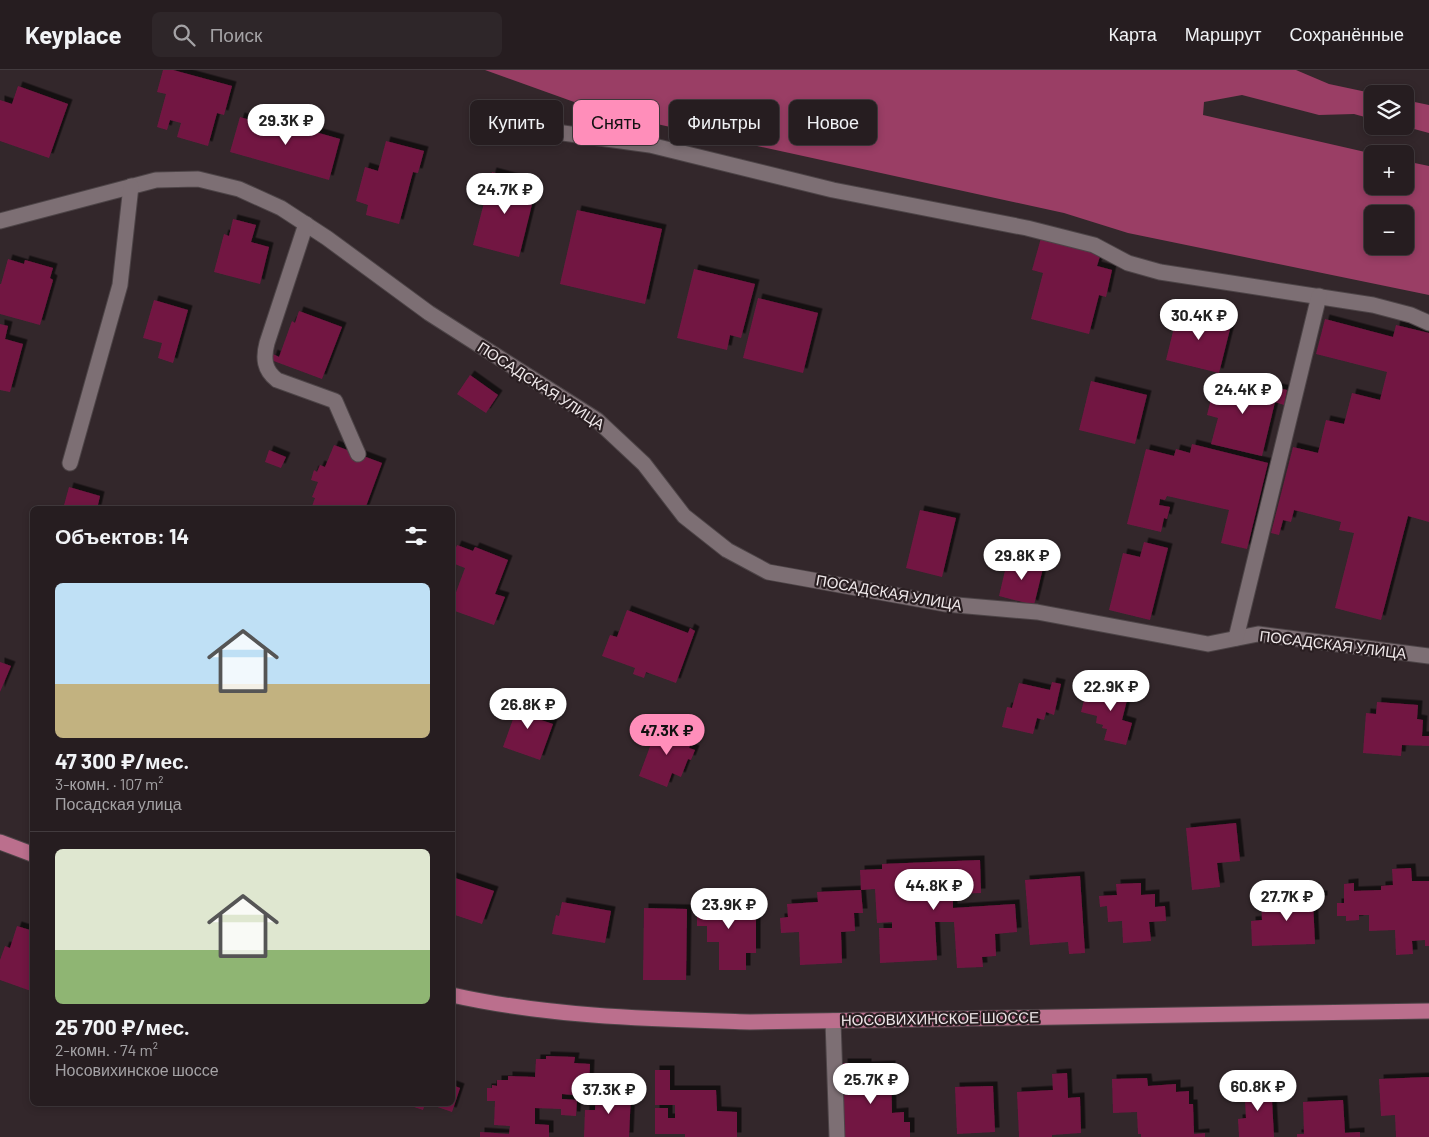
<!DOCTYPE html>
<html lang="ru">
<head>
<meta charset="utf-8">
<style>
  body { margin:0; font-family:Barlow,sans-serif; background:#2e2629; color:#f1f3f6; height:100vh; display:flex; flex-direction:column; font-size:19px; white-space:nowrap }
  * { box-sizing:border-box; margin:0 }
  p { font-size:16px; color:#a4a2a5 }
  .icon { flex:none; width:28px; height:28px; fill:none; stroke:currentColor; stroke-width:2; stroke-linecap:round; stroke-linejoin:round }
  .map { position:relative; flex:1; overflow:hidden }
  .sheet { position:absolute; left:30px; top:436px; width:425px; height:600px; display:flex; flex-direction:column; background:#261d20; border-radius:8px; box-shadow:0 2px 8px #0003,0 0 0 1px #423b3e }
  .sheet>* { flex:none }
  .banner { position:absolute; left:470px; top:30px; width:475px; height:45px; display:flex; gap:10px }
  .buttons { position:absolute; left:1364px; top:15px; display:grid; gap:10px }
  .buttons a { display:grid; place-items:center; width:50px; height:50px; border-radius:8px; background:#261d20; box-shadow:0 2px 8px #0003,0 0 0 1px #423b3e; font-size:25px }
  .price { position:absolute; translate:-50% -42px; padding:0 11px; border-radius:18px; background:#fff; color:#222; font-size:16px; line-height:32px; filter:drop-shadow(0 1px 2px #0008) }
  .price::after { content:''; position:absolute; left:50%; top:30px; width:15px; height:11px; margin-left:-8px; background:inherit; clip-path:polygon(0 0,100% 0,50% 100%) }
  .price.selected { background:#ff8eba; color:#111 }
  ul { padding:0; list-style:none }
  li { display:grid; align-content:center; gap:10px; height:265px; padding:0 25px }
  li+li { border-top:1px solid #423b3e }
  li span { display:grid; place-items:center; height:155px; border-radius:8px; color:#555 }
  li>.icon { margin-inline-start:auto }
  span .icon { width:90px; height:90px; fill:#fffc; stroke-width:1 }
  li b { font-size:21px }
  h2 { display:flex; justify-content:space-between; align-items:center; height:60px; padding:0 25px; font-size:21px }
  .pill { padding:0 18px; border-radius:8px; background:#261d20; box-shadow:0 2px 8px #0003,0 0 0 1px #423b3e; font-size:18px; line-height:45px }
  .pill.selected { background:#ff8eba; color:#111 }
  header { display:flex; align-items:center; gap:30px; box-sizing:border-box; height:70px; padding:0 25px; background:#261d20; border-bottom:1px solid #423b3e }
  header strong { font-size:24px }
  nav { display:flex; gap:28px; margin-inline-start:auto; font-size:18px }
  .search { width:350px; height:45px; background:#2e2629; display:flex; align-items:center; gap:12px; box-sizing:border-box; padding:0 18px; border-radius:8px; color:#a4a2a5; font-size:19px }
  .map>svg:first-child { display:block }
</style>
</head>
<body>
<header>
<strong>Keyplace</strong>
<div class="search"><svg class="icon" aria-label="search" viewBox="0 0 24 24"><circle cx="10" cy="10" r="6"/><path d="M15 15l6 6"/></svg>Поиск</div>
<nav><a>Карта</a><a>Маршрут</a><a>Сохранённые</a></nav>
</header>
<div class="map">
<svg width="1429" height="1067" viewBox="0 0 1429 1067">
  <defs>
    <filter id="shadow"><feDropShadow dx="4.5" dy="-4.5" stdDeviation="0" flood-color="#0009"/></filter>
  </defs>
  <rect width="100%" height="100%" fill="#33272b"/>
  <g fill="#9a3e65" fill-rule="evenodd">
    <path d="M 485,0 L 1296,0 L 1329,14 L 1376,24 L 1372,24 L 1372,49 L 1354,44 L 1319,45 L 1242,25 L 1204,32 L 1203,45 L 1374,84 L 1372,116 L 1405,116 L 1405,91 L 1429,96 L 1429,225 L 1128,163 L 1064,143 L 602,42 ZM 1372,144 L 1405,144 L 1405,176 L 1372,176 Z"/>
    <polygon points="1405,30 1429,35 1429,63 1403,56 1405,56"/>
  </g>
  <g fill="#721743" filter="url(#shadow)">
    <polygon points="163,0 173,0 232,16 224,45 217,43 208,76 177,67 181,53 170,50 167,60 157,57 166,24 157,22"/>
    <polygon points="18,16 68,34 49,88 0,71 0,30 12,34"/>
    <polygon points="252,44 340,69 329,110 230,82 240,47 250,50"/>
    <polygon points="386,71 424,81 418,103 413,102 399,154 366,145 368,135 356,131 365,97 378,101"/>
    <polygon points="492,102 537,114 519,187 473,175"/>
    <polygon points="577,140 662,159 645,234 560,214"/>
    <polygon points="233,149 256,155 251,172 269,177 260,214 214,202 224,164 229,166"/>
    <polygon points="1041,168 1101,183 1097,196 1112,200 1106,227 1099,225 1089,264 1031,249 1043,203 1032,200"/>
    <polygon points="8,189 24,194 25,190 53,198 50,208 53,210 40,255 0,244 0,214 1,214"/>
    <polygon points="694,199 755,214 741,268 730,265 727,280 677,268"/>
    <polygon points="758,228 818,243 803,303 743,288"/>
    <polygon points="154,230 188,240 173,293 158,288 162,273 143,268"/>
    <polygon points="1197,238 1216,242 1214,251 1231,255 1219,303 1166,290 1178,241 1195,245"/>
    <polygon points="299,241 342,257 322,309 271,290 273,284 279,287 292,251 295,253"/>
    <polygon points="1325,249 1393,267 1396,255 1429,263 1429,452 1408,446 1381,550 1335,538 1354,463 1339,460 1341,452 1294,440 1291,452 1283,450 1279,465 1271,463 1293,377 1318,383 1326,350 1344,354 1352,323 1380,330 1387,302 1316,284"/>
    <polygon points="0,254 8,256 5,269 23,274 10,322 0,320"/>
    <polygon points="470,305 498,325 486,343 457,324"/>
    <polygon points="1216,308 1267,321 1268,316 1287,320 1284,335 1275,332 1262,386 1211,374 1218,348 1207,345"/>
    <polygon points="1091,311 1147,325 1135,374 1079,360"/>
    <polygon points="1192,374 1268,393 1247,479 1221,473 1229,440 1167,426 1165,430 1160,429 1159,435 1170,437 1167,449 1164,448 1161,462 1127,454 1146,379 1174,386 1176,379 1190,383"/>
    <polygon points="334,375 382,393 365,439 311,439 315,428 312,427 318,412 311,410 314,400 317,402 320,395 325,397"/>
    <polygon points="269,380 286,387 281,398 265,392"/>
    <polygon points="69,417 100,426 97,439 63,439"/>
    <polygon points="920,440 956,448 942,507 906,498"/>
    <polygon points="1144,472 1168,478 1150,550 1109,540 1123,483 1140,487"/>
    <polygon points="457,475 473,481 475,477 508,490 495,524 505,527 494,555 452,540 452,533 465,498 452,493 452,487"/>
    <polygon points="1030,487 1045,490 1034,535 999,526 1007,492 1028,497"/>
    <polygon points="627,540 688,563 690,558 695,561 676,613 646,602 644,608 633,604 635,598 602,586 610,565 617,567"/>
    <polygon points="0,592 11,596 0,622"/>
    <polygon points="1052,612 1061,614 1054,645 1046,642 1044,650 1037,648 1033,664 1002,657 1007,637 1012,638 1019,613 1050,620"/>
    <polygon points="1107,612 1130,618 1122,650 1132,653 1126,675 1104,670 1107,659 1102,658 1103,655 1096,653 1097,646 1081,642 1085,626 1102,630"/>
    <polygon points="522,624 541,631 535,648 553,654 540,690 503,677"/>
    <polygon points="1377,632 1418,635 1417,649 1423,650 1422,666 1429,666 1429,676 1402,675 1401,686 1363,683 1366,643 1376,644"/>
    <polygon points="658,655 693,668 689,678 695,680 691,690 688,689 681,707 672,703 667,717 639,706"/>
    <polygon points="1236,753 1240,791 1217,793 1220,817 1192,820 1186,758"/>
    <polygon points="980,790 981,823 953,824 953,838 1015,834 1017,862 995,864 996,886 982,887 983,897 957,898 954,852 935,852 937,890 880,893 879,858 892,858 892,852 877,853 875,819 861,820 860,800 882,799 882,794"/>
    <polygon points="1411,798 1412,811 1429,811 1429,876 1425,876 1425,870 1412,871 1413,884 1396,885 1395,860 1369,861 1369,845 1359,845 1359,850 1346,851 1346,846 1337,846 1337,833 1344,833 1344,814 1354,813 1354,821 1381,820 1381,816 1393,815 1392,799"/>
    <polygon points="1080,806 1085,883 1069,884 1068,872 1030,875 1025,810"/>
    <polygon points="452,807 494,821 482,854 452,844"/>
    <polygon points="1141,813 1141,825 1155,824 1155,837 1165,836 1166,851 1149,852 1151,871 1123,873 1122,851 1108,852 1107,836 1100,837 1099,826 1117,825 1116,814"/>
    <polygon points="1315,817 1316,826 1323,825 1323,830 1313,831 1315,874 1252,876 1251,851 1262,850 1261,832 1300,831 1299,818"/>
    <polygon points="861,820 863,843 854,843 855,861 841,862 842,893 800,895 799,862 781,863 780,848 788,847 787,834 818,832 817,822"/>
    <polygon points="697,828 708,828 708,831 714,831 713,836 722,836 721,828 747,828 747,845 756,846 756,883 746,883 746,900 719,900 719,872 707,872 707,856 697,856"/>
    <polygon points="562,832 611,841 605,873 552,864 556,845 559,846"/>
    <polygon points="644,838 687,839 686,910 643,910"/>
    <polygon points="32,852 32,917 31,921 0,910 0,890 5,876 10,878 17,856 30,860"/>
    <polygon points="546,986 575,987 574,993 590,994 589,1018 575,1018 575,1025 562,1024 562,1029 577,1030 576,1046 561,1045 561,1039 535,1038 535,1054 549,1055 549,1067 480,1067 480,1062 509,1064 510,1056 494,1055 495,1031 487,1031 487,1018 492,1018 492,1015 497,1016 497,1010 508,1010 508,1006 535,1007 536,989 546,989"/>
    <polygon points="843,993 867,993 867,996 891,995 892,1043 904,1042 904,1052 910,1052 910,1067 842,1067 841,1025 859,1025 859,1009 844,1009"/>
    <polygon points="655,1000 670,1000 670,1020 716,1020 717,1041 737,1042 737,1067 685,1067 685,1064 655,1064 655,1038 668,1038 668,1048 675,1048 675,1035 655,1035"/>
    <polygon points="1067,1003 1068,1028 1080,1027 1081,1063 1052,1065 1052,1067 1019,1067 1017,1022 1053,1020 1052,1004"/>
    <polygon points="1429,1007 1429,1067 1396,1067 1395,1045 1381,1046 1379,1009"/>
    <polygon points="1147,1008 1148,1016 1176,1014 1176,1022 1189,1021 1189,1034 1193,1034 1194,1064 1205,1063 1205,1067 1141,1067 1141,1064 1138,1064 1137,1042 1113,1043 1112,1009"/>
    <polygon points="1271,1012 1274,1067 1239,1067 1238,1049 1246,1048 1244,1014"/>
    <polygon points="452,1015 460,1018 452,1042 429,1034 452,1034"/>
    <polygon points="993,1016 995,1062 957,1064 955,1017"/>
    <polygon points="596,1020 631,1022 629,1067 584,1067 585,1040 595,1040"/>
    <polygon points="1343,1030 1345,1063 1360,1062 1360,1067 1297,1067 1297,1064 1304,1064 1303,1032"/>
    <polygon points="405,1034 425,1034 423,1040"/>
  </g>
  <g fill="none" stroke-linecap="round" stroke-linejoin="round">
    <defs>
      <g id="minor">
        <polyline points="482,45 563,63 650,75 833,120 1027,158 1094,175 1128,193 1160,202 1373,235 1411,245 1429,253"/>
        <polyline points="0,151 156,110 198,109 239,119 281,138 327,168 429,243 597,350 644,394 684,446 727,480 768,502 945,534 1037,542 1208,574 1258,564 1429,586"/>
        <path d="M 306,154 L 267,273 C 263,288 264,300 277,310 L 335,331 L 358,384"/>
        <polyline points="70,393 120,215 131,116"/>
        <polyline points="1236,568 1319,226"/>
        <polyline points="833,951 837,1067"/>
      </g>
      <g id="major">
        <polyline points="0,772 32,784"/>
        <path d="M 452,925 C 550,947 651,949 750,952 L 1429,941"/>
      </g>
    </defs>
    <use href="#minor" stroke="#4d4447" stroke-width="17"/>
    <use href="#major" stroke="#4d4447" stroke-width="17"/>
    <use href="#minor" stroke="#7d6f74" stroke-width="15"/>
    <use href="#major" stroke="#bb6f8d" stroke-width="15"/>
  </g>
  <g text-anchor="middle" stroke-width="4.5" stroke-linejoin="round" paint-order="stroke">
    <g font-size="15" fill="#efe8ea" stroke="#291e21">
      <text transform="translate(541 316) rotate(33)" y="5">ПОСАДСКАЯ УЛИЦА</text>
      <text transform="translate(889 523) rotate(10)" y="5">ПОСАДСКАЯ УЛИЦА</text>
      <text transform="translate(1333 575) rotate(7)" y="5">ПОСАДСКАЯ УЛИЦА</text>
      <text transform="translate(940 949) rotate(-1)" y="5">НОСОВИХИНСКОЕ ШОССЕ</text>
    </g>
  </g>
</svg>
<div class="buttons">
<a><svg class="icon" aria-label="layers" viewBox="0 0 24 24"><path d="M12 4l9 5-9 5-9-5zM3 14l9 5 9-5"/></svg></a>
<a>+</a>
<a>−</a>
</div>
<b class="price" style="left:286px;top:76px">29.3K ₽</b>
<b class="price" style="left:505px;top:145px">24.7K ₽</b>
<b class="price" style="left:1199px;top:271px">30.4K ₽</b>
<b class="price" style="left:1243px;top:345px">24.4K ₽</b>
<b class="price" style="left:1022px;top:511px">29.8K ₽</b>
<b class="price" style="left:1111px;top:642px">22.9K ₽</b>
<b class="price" style="left:528px;top:660px">26.8K ₽</b>
<b class="price selected" style="left:667px;top:686px">47.3K ₽</b>
<b class="price" style="left:934px;top:841px">44.8K ₽</b>
<b class="price" style="left:1287px;top:852px">27.7K ₽</b>
<b class="price" style="left:729px;top:860px">23.9K ₽</b>
<b class="price" style="left:871px;top:1035px">25.7K ₽</b>
<b class="price" style="left:1258px;top:1042px">60.8K ₽</b>
<b class="price" style="left:609px;top:1045px">37.3K ₽</b>
<div class="banner">
<a class="pill">Купить</a>
<a class="pill selected">Снять</a>
<a class="pill">Фильтры</a>
<a class="pill">Новое</a>
</div>
<section class="sheet">
<h2>Объектов: 14<svg class="icon" aria-label="filters" viewBox="0 0 24 24"><path d="M4 7h16M4 17h16"/><circle cx="9" cy="7" r="2"/><circle cx="15" cy="17" r="2"/></svg></h2>
<ul>
<li><span style="background:linear-gradient(#bfe0f5 65%,#c2b280 0)"><svg class="icon" aria-label="home" viewBox="0 0 24 24"><path d="M3 11l9-7 9 7M6 9v11h12V9"/></svg></span><div><b>47 300 ₽/мес.</b><p>3-комн. · 107 m²</p><p>Посадская улица</p></div></li>
<li><span style="background:linear-gradient(#dfe7d0 65%,#8fb573 0)"><svg class="icon" aria-label="home" viewBox="0 0 24 24"><path d="M3 11l9-7 9 7M6 9v11h12V9"/></svg></span><div><b>25 700 ₽/мес.</b><p>2-комн. · 74 m²</p><p>Носовихинское шоссе</p></div></li>
</ul>
</section>
</div>
</body>
</html>
